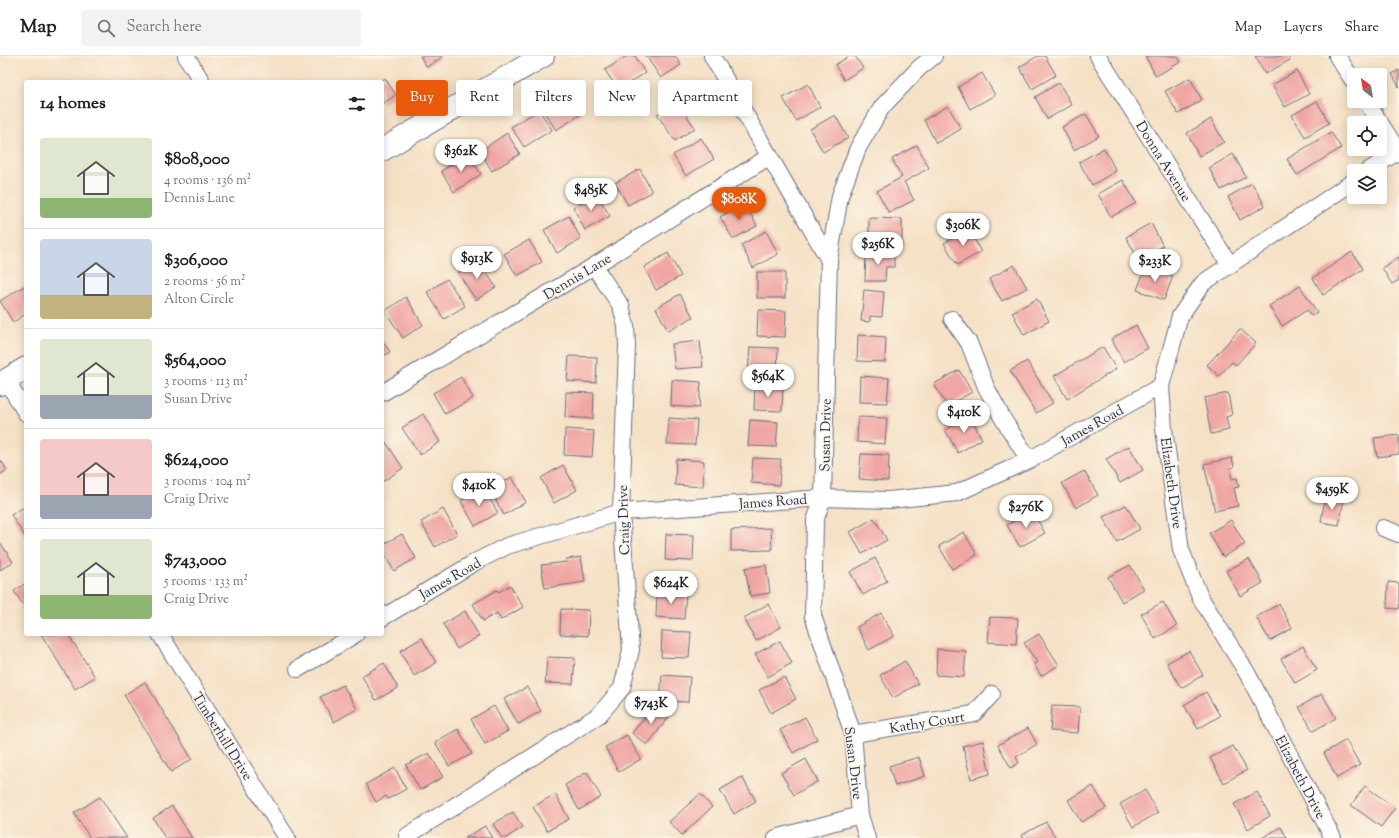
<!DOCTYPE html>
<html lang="en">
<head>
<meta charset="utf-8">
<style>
  body { margin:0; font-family:"Sorts Mill Goudy",serif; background:#f2f2f2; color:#222; height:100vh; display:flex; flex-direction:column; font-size:15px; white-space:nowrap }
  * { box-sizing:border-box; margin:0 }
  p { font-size:13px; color:#767676 }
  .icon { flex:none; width:22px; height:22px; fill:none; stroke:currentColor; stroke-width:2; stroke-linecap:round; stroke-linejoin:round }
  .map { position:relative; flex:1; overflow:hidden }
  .sheet { position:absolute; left:24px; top:24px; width:360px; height:556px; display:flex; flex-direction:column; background:#fff; border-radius:4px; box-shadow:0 2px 10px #0003 }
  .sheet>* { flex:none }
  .top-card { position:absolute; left:396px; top:24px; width:380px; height:36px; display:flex; gap:8px }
  .needle { width:26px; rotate:329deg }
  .fabs { position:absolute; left:1347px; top:12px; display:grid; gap:8px }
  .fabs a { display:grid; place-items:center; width:40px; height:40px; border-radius:4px; background:#fff; box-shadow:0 2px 10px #0003; font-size:20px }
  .price { position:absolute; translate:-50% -34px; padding:0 9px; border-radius:14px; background:#fff; color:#222; font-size:13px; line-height:26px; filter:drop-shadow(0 1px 2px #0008) }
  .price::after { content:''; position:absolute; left:50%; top:24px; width:12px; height:9px; margin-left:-6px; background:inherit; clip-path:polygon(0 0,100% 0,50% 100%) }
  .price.on { background:#ea580c; color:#fff }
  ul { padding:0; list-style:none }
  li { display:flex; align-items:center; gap:12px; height:100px; padding:0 16px }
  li+li { border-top:1px solid #e0e0e0 }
  li span { display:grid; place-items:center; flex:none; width:112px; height:80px; border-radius:4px; color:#555 }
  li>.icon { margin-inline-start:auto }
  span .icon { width:48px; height:48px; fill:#fffc; stroke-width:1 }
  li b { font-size:17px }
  h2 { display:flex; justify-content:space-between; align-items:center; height:48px; padding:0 16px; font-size:17px }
  .tag { padding:0 14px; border-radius:4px; background:#fff; box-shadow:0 2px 10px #0003; font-size:14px; line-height:36px }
  .tag.on { background:#ea580c; color:#fff }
  header { display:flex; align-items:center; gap:24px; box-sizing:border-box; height:56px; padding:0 20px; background:#fff; border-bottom:1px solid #e0e0e0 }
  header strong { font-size:19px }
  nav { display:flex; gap:22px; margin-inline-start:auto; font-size:14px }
  .search { width:280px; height:36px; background:#f2f2f2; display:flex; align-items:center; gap:10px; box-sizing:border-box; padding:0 14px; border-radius:4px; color:#767676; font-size:15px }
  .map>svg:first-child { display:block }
</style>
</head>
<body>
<header>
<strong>Map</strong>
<div class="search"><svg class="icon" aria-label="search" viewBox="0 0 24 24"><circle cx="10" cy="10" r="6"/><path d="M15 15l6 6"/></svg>Search here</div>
<nav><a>Map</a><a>Layers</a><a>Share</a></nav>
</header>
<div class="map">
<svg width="1399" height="782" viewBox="0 0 1399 782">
  <rect width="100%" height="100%" fill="#fcf5e5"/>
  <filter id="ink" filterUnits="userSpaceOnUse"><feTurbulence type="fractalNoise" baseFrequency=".025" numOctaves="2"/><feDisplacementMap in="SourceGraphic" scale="8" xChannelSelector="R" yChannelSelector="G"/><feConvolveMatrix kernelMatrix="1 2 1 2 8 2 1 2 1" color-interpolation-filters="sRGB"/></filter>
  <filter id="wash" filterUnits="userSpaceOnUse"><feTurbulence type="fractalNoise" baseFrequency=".012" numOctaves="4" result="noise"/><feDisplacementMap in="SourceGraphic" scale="16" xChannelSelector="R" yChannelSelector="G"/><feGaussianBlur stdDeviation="0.9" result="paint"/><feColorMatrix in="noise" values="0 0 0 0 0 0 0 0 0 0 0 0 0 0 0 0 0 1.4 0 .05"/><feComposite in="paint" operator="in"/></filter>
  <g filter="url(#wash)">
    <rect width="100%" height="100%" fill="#f5e1c6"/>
    <g id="blocks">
      <g fill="#f0a7a4">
        <polygon points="420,0 442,0 442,1 427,11"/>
        <polygon points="627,0 635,0 645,17 618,34 605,14"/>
        <polygon points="646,0 675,0 681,9 661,22"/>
        <polygon points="849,0 855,0 863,12 844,24 835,9"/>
        <polygon points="1038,0 1045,0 1056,19 1032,33 1019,11"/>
        <polygon points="1145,0 1177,0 1181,6 1156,20"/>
        <polygon points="1255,0 1288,0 1290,4 1265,18"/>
        <polygon points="1399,14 1399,31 1392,18"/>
        <polygon points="1297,15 1309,38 1285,51 1272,29"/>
        <polygon points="982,17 995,39 970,53 958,31"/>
        <polygon points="385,22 396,39 382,48 382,26 379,26"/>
        <polygon points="1190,22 1202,44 1178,58 1165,35"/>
        <polygon points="1059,27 1072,49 1047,63 1035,41"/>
        <polygon points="808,28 820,51 796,65 783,42"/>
        <polygon points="570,36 583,57 556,74 543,54"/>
        <polygon points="677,45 695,72 675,85 657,58"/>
        <polygon points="1317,45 1329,67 1305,81 1292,59"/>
        <polygon points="948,50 961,73 936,87 924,64"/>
        <polygon points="539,54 552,74 524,91 511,71"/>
        <polygon points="1086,58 1099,80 1074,94 1062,71"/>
        <polygon points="835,59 848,82 823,96 810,73"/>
        <polygon points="1211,63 1224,86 1199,100 1187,77"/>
        <polygon points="1331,76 1341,92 1297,119 1287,103"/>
        <polygon points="507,77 520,98 492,115 480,95"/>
        <polygon points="701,82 714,103 686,120 673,99"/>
        <polygon points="917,89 929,112 904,126 914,144 889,157 877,135 902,121 892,103"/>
        <polygon points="1104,92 1116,115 1092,129 1079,106"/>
        <polygon points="468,98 481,118 454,136 441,115"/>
        <polygon points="1233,98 1246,121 1221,134 1209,112"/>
        <polygon points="640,113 652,136 628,149 615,127"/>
        <polygon points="1123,124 1136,147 1111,161 1098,138"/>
        <polygon points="1252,127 1265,150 1240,164 1228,141"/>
        <polygon points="597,138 610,160 585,174 573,151"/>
        <polygon points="745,147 757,170 733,183 720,161"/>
        <polygon points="569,160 581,183 557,197 544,174"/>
        <polygon points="869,162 902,163 902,191 882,191 882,179 869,178"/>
        <polygon points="1151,167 1163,190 1139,204 1126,181"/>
        <polygon points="969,173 981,196 957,209 944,187"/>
        <polygon points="766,175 778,198 753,212 741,189"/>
        <polygon points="529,184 542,206 517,220 504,198"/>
        <polygon points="1352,196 1363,213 1323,239 1313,222"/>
        <polygon points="668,197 681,220 656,234 644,211"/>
        <polygon points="866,197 894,198 894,211 886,211 885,225 865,225"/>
        <polygon points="1399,201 1399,224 1392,228 1382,212"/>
        <polygon points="478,204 496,231 476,244 458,217"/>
        <polygon points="1014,209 1027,232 1002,245 989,223"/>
        <polygon points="1146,210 1173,220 1164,244 1137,234"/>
        <rect x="757" y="216" width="28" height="26"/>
        <polygon points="447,223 465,250 444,263 427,236"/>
        <polygon points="26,229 26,258 13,266 0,245"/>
        <polygon points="1300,230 1317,256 1311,260 1307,254 1282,270 1269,250"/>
        <polygon points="864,234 884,236 882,261 870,260 870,266 861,265"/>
        <polygon points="680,238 693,261 668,275 656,252"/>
        <polygon points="406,241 423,269 403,282 385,255"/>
        <polygon points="1037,243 1049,265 1024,279 1012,256"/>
        <polygon points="758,254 786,255 785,281 757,280"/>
        <polygon points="1136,269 1148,292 1124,306 1111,283"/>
        <polygon points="1240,273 1256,287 1236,309 1232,306 1219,320 1207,309"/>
        <polygon points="858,279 886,281 885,306 857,305"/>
        <polygon points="382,284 390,296 382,301"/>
        <polygon points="700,285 703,311 675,313 672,288"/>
        <polygon points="750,291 778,292 777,318 748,317"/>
        <polygon points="1103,291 1116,313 1067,343 1054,320"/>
        <polygon points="569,300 597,301 596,327 567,325"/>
        <polygon points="1027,305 1053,347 1036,357 1010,315"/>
        <polygon points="959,314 972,336 947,350 934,328"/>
        <polygon points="860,320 889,322 887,347 859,346"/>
        <polygon points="461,321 473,342 445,358 433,337"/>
        <polygon points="672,324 701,326 699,352 671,350"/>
        <polygon points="755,328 783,329 782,355 754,354"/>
        <polygon points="566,336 594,337 593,363 565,361"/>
        <polygon points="1228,337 1232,359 1226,361 1229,374 1211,378 1204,342"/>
        <polygon points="423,358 440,386 420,399 402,372"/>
        <polygon points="970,360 982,383 958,397 945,374"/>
        <polygon points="858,361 887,362 885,388 857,386"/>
        <polygon points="669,362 697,364 695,389 667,388"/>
        <polygon points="750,364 778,366 776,391 748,390"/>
        <polygon points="565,373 594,375 592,401 564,399"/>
        <polygon points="1399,379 1399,398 1377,401 1374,382"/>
        <polygon points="385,385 403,412 382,426 382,387"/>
        <polygon points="1129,390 1143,414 1120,427 1106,403"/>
        <polygon points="861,398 889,399 888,425 859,423"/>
        <polygon points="753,402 781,403 779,429 751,427"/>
        <polygon points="1232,402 1234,411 1230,412 1232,423 1237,422 1239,431 1234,432 1238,450 1215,455 1204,408"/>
        <polygon points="0,403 7,414 0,419"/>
        <polygon points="676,403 704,405 703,431 675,429"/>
        <polygon points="563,409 577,434 554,447 541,422"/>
        <polygon points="1084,415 1098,439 1076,452 1062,427"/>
        <polygon points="512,421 526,446 504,459 490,434"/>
        <polygon points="484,433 498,457 475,470 461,445"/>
        <polygon points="1325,441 1344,444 1339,469 1321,466"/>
        <polygon points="1126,449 1140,473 1117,486 1103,461"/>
        <polygon points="26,450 26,482 11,459"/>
        <polygon points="443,453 457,478 435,491 421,466"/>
        <polygon points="1032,455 1045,477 1020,491 1007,469"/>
        <polygon points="874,462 887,484 862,498 850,476"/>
        <polygon points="1231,464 1245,488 1223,501 1209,477"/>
        <polygon points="771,472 772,494 731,495 731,474"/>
        <polygon points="964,476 977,499 952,513 939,490"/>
        <polygon points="402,478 416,502 394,515 382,494 382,489"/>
        <polygon points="666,478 694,479 693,505 665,504"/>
        <polygon points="0,486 13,506 0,514"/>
        <polygon points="581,501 585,526 545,532 541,509 567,506 566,503"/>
        <polygon points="875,502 887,525 863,539 850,516"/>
        <polygon points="1249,503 1263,527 1240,540 1226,515"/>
        <polygon points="766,509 770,537 750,540 745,512"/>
        <polygon points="1130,509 1144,533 1122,546 1108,521"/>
        <polygon points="1388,526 1399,527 1399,553 1387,552"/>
        <polygon points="26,527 26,554 14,535"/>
        <polygon points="510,529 523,551 501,564 497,557 483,565 473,548 497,534 499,536"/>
        <polygon points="657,536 686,537 684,563 656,561"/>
        <polygon points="1163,546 1177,570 1155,583 1141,558"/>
        <polygon points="768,548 781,571 756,585 744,562"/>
        <polygon points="1279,548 1292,572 1270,585 1256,561"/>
        <polygon points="561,553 589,554 588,580 560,578"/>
        <polygon points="465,555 479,580 457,593 443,568"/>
        <polygon points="881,557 894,580 869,594 857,571"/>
        <polygon points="990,561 1018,562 1016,588 988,586"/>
        <polygon points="662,575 691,576 689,602 661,601"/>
        <polygon points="41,578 68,578 95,621 75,633"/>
        <polygon points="1039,578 1059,609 1041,620 1034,608 1037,606 1024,587"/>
        <polygon points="422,582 436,607 414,620 400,595"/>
        <polygon points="780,585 792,607 768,621 755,598"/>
        <polygon points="1303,590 1317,614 1295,627 1281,603"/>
        <polygon points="937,593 966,595 964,621 936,619"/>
        <polygon points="1189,595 1203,619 1181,632 1167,607"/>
        <polygon points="547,601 575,602 573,628 545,627"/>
        <polygon points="905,605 918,628 893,642 880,619"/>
        <polygon points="384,607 398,632 376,644 362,620"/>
        <polygon points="662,619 690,621 688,646 660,645"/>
        <polygon points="784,621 796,643 771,657 759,634"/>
        <polygon points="145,626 192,703 171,716 124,639"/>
        <polygon points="343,629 357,653 334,666 320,641"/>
        <polygon points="527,631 541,655 518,668 504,643"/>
        <polygon points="1206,636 1220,660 1198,673 1184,649"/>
        <polygon points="1322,638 1336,662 1313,675 1299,651"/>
        <polygon points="655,649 669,661 647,689 632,677"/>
        <polygon points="494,650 508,675 485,688 471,663"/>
        <polygon points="1052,650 1080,651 1078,677 1050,675"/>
        <polygon points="805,661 817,683 793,697 780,674"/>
        <polygon points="1028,672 1037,688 1016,701 1019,707 1011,712 998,689"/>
        <polygon points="458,673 472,698 449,710 435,686"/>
        <polygon points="627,679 641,703 619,716 605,691"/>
        <polygon points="1346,684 1360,709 1337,722 1324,697"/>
        <polygon points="983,685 990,718 971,723 963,690"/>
        <polygon points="1233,690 1247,714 1224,727 1210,702"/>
        <polygon points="429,697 443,721 420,734 406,709"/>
        <polygon points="919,701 925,720 895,730 889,710"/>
        <polygon points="806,703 818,725 794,739 781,717"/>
        <polygon points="395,712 406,733 388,743 386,740 376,746 366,728"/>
        <polygon points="587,716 601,741 579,754 565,729"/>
        <polygon points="742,721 756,745 734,758 720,734"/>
        <polygon points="1093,730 1106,752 1081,766 1068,744"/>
        <polygon points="1365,730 1395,752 1381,771 1351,749"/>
        <polygon points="1145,734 1158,757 1133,771 1120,748"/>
        <polygon points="1257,736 1270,760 1248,773 1234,748"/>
        <polygon points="555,738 569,763 547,775 533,751"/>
        <polygon points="700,738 712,751 682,779 669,766"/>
        <polygon points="100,741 127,782 90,782 74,757"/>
        <polygon points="172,750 192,782 165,782 153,762"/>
        <polygon points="513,756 523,771 506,782 502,782 493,768"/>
        <polygon points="1046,766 1056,782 1023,782 1022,779"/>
        <polygon points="485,770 492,782 465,782"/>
        <polygon points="1281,771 1287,782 1262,782"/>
      </g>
    </g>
  </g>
  <g filter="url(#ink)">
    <use href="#blocks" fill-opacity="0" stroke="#676d82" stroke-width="1"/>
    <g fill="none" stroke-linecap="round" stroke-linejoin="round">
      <defs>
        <g id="street">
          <polyline points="186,0 202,26"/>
          <polyline points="712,0 829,204"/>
          <polyline points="1098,0 1230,209"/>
          <polyline points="1337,0 1354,26"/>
          <polyline points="1366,45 1398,95 1368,115"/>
          <polyline points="952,263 969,287 986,331 1003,363 1029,404"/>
          <polyline points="6,324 26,357"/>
          <polyline points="382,337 594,210 770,100"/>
          <polyline points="1383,472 1399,478"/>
          <polyline points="382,562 477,505 507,490 621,456 823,442 889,444 957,437 1029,404 1161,330"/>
          <polyline points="160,578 287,782"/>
          <polyline points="298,613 356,578"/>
          <polyline points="853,678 974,658 992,638"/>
          <polyline points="407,780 599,659 622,632 631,594 621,456 627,289 626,270 621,250 594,210"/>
          <polyline points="776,782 860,759"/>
          <polyline points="867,782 860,759 853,678 813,560 815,465 823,442 829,204 840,140 858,92 882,51 919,12 934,0"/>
          <polyline points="1333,782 1247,617 1200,541 1181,494 1164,373 1161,330 1180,260 1203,227 1354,125"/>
        </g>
        <g id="secondary">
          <polyline points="382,94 543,0"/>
          <polyline points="0,328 26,312"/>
        </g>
      </defs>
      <use href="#street" stroke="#676d82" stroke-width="18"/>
      <use href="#secondary" stroke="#676d82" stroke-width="24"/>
      <use href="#street" stroke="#fff" stroke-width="16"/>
      <use href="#secondary" stroke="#fff" stroke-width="22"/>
    </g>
  </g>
  <g text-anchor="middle" stroke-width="3" stroke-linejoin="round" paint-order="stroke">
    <g font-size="14" fill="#1b2f5e" stroke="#fcf5e5">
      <text transform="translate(1164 105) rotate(58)" y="5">Donna Avenue</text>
      <text transform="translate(577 220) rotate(-31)" y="5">Dennis Lane</text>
      <text transform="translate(1092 369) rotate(-29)" y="5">James Road</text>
      <text transform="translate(825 379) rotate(-89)" y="5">Susan Drive</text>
      <text transform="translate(1172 427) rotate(82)" y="5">Elizabeth Drive</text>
      <text transform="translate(773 445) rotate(-4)" y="5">James Road</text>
      <text transform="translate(623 464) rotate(-92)" y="5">Craig Drive</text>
      <text transform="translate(450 522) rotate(-30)" y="5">James Road</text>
      <text transform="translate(927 666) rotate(-9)" y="5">Kathy Court</text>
      <text transform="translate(223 680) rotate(58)" y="5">Timberhill Drive</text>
      <text transform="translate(854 707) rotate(83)" y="5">Susan Drive</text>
      <text transform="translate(1301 721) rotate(62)" y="5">Elizabeth Drive</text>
    </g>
  </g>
</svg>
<div class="fabs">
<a><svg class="needle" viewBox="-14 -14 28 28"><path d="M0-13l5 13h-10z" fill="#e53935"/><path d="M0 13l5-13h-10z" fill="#767676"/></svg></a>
<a><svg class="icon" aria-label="locate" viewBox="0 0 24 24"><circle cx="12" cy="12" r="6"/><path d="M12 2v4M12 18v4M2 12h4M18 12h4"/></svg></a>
<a><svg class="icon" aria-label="layers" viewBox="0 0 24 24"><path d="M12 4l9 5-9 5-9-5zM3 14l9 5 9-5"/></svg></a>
</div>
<b class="price" style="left:461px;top:117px">$362K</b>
<b class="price" style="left:591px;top:156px">$485K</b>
<b class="price on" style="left:739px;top:165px">$808K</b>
<b class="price" style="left:963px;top:191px">$306K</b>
<b class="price" style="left:878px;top:210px">$256K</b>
<b class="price" style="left:477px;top:224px">$913K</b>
<b class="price" style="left:1155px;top:227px">$233K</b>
<b class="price" style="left:768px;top:342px">$564K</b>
<b class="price" style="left:964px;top:378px">$410K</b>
<b class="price" style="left:479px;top:451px">$410K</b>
<b class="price" style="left:1332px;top:455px">$459K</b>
<b class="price" style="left:1026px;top:473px">$276K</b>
<b class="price" style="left:671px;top:549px">$624K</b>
<b class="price" style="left:651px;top:669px">$743K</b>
<div class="top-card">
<a class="tag on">Buy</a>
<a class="tag">Rent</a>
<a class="tag">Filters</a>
<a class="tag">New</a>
<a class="tag">Apartment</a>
</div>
<section class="sheet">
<h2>14 homes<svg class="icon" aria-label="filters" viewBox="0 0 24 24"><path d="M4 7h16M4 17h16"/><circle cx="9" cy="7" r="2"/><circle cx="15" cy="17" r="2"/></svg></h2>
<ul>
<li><span style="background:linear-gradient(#dfe7d0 75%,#8fb573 0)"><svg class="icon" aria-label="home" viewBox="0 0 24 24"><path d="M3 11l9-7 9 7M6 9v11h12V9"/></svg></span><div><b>$808,000</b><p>4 rooms · 136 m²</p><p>Dennis Lane</p></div></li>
<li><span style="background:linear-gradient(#c9d6e8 70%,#c2b280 0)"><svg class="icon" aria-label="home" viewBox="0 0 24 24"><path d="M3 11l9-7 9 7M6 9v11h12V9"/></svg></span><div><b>$306,000</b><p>2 rooms · 56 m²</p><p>Alton Circle</p></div></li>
<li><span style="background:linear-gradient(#dfe7d0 70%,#9aa5b1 0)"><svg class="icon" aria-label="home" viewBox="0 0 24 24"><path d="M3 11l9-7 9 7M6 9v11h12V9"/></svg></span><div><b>$564,000</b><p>3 rooms · 113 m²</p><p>Susan Drive</p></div></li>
<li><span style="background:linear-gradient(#f6c9c9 70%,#9aa5b1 0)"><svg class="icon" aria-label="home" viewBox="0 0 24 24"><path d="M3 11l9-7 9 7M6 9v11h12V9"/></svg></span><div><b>$624,000</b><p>3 rooms · 104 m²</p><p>Craig Drive</p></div></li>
<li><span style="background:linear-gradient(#dfe7d0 70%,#8fb573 0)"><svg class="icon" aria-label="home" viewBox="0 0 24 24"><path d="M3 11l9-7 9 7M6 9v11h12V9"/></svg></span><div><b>$743,000</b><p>5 rooms · 133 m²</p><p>Craig Drive</p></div></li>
</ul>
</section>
</div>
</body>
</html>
